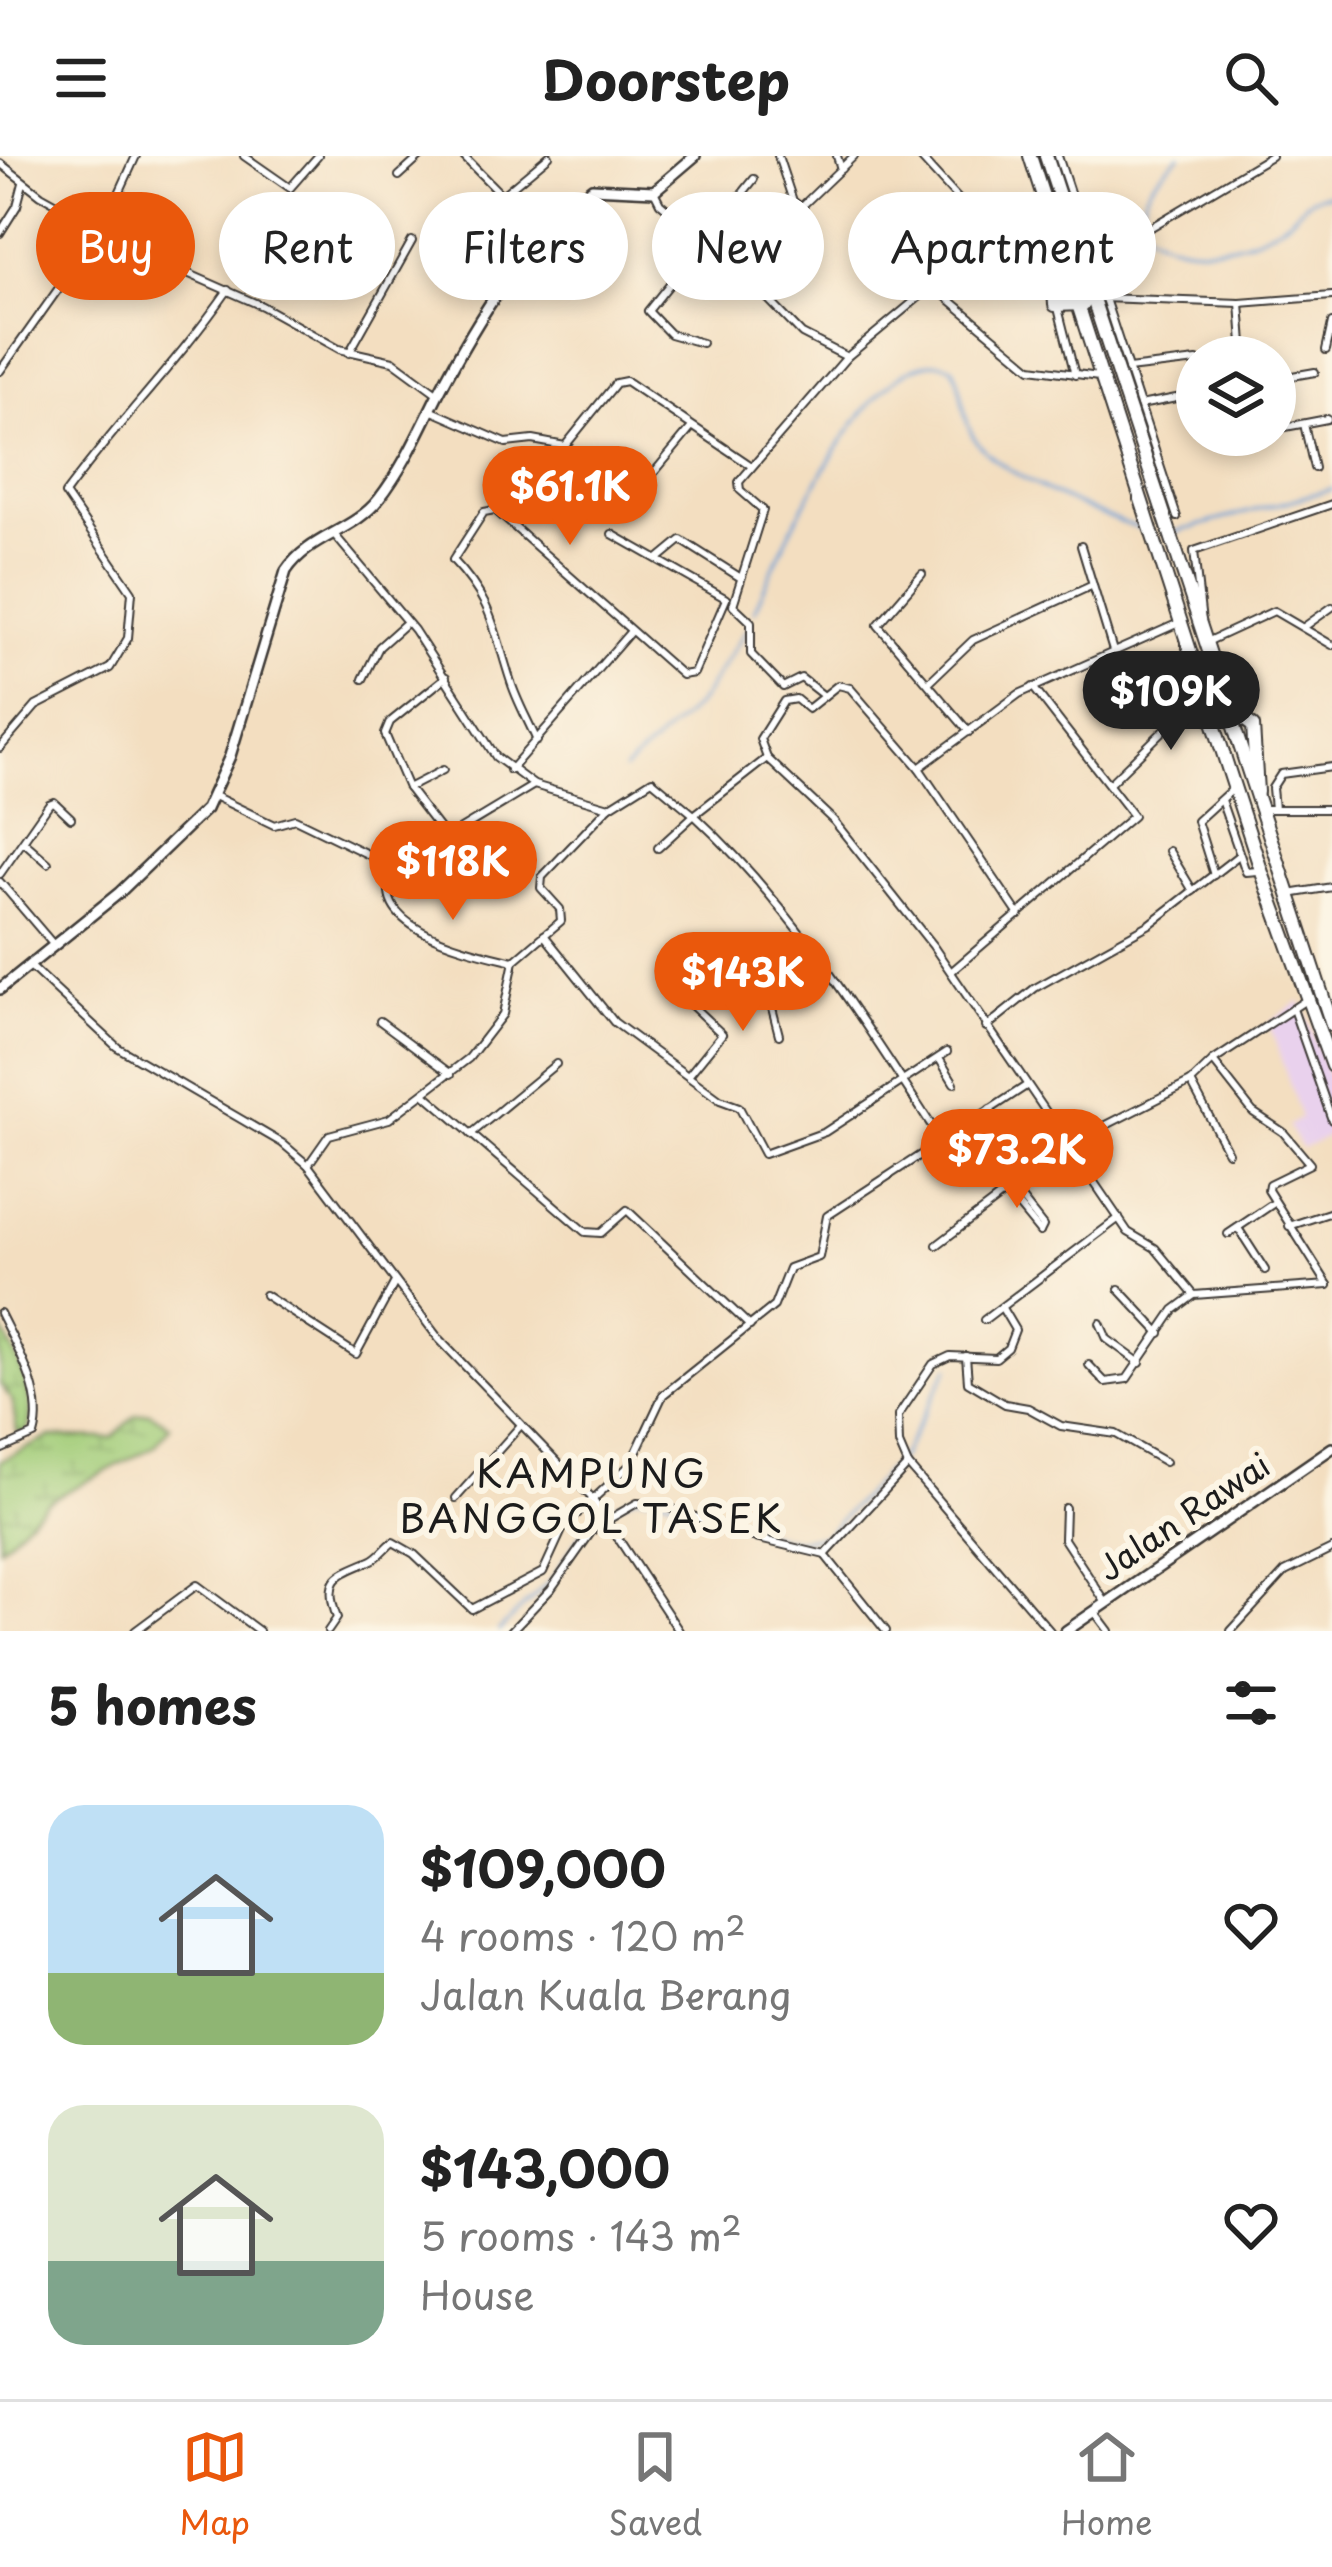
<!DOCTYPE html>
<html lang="en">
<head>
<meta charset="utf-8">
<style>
  body { margin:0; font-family:"Playpen Sans",sans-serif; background:#f6f6f6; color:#222; height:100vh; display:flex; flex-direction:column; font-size:45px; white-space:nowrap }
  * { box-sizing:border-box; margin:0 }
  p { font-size:39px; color:#767676 }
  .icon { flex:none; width:66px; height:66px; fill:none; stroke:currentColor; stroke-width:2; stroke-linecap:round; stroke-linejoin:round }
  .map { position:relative; height:1475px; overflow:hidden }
  .side { display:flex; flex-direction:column; background:#fff; flex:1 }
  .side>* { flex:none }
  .hud { position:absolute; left:36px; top:36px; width:1260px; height:108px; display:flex; gap:24px }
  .tools { position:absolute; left:1176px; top:180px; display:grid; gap:24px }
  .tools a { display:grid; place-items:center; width:120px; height:120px; border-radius:50%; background:#fff; box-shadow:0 6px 18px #0003; font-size:60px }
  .price { position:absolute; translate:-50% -102px; padding:0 27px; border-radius:42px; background:#ea580c; color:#fff; font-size:39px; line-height:78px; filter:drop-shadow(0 3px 6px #0008) }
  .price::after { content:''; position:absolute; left:50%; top:72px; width:36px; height:27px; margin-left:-18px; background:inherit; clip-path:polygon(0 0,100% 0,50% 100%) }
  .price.on { background:#222; color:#fff }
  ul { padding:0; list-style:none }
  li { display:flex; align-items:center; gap:36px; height:300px; padding:0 48px }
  li span { display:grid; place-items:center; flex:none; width:336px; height:240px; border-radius:36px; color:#555 }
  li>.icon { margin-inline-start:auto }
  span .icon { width:144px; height:144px; fill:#fffc; stroke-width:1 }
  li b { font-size:51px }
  h2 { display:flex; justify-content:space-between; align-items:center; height:144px; padding:0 48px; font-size:51px }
  .tag { padding:0 42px; border-radius:54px; background:#fff; box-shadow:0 6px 18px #0003; font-size:42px; line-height:108px }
  .tag.on { background:#ea580c; color:#fff }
  header { display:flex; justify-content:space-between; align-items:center; height:156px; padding:0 48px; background:#fff; font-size:54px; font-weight:700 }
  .dock { display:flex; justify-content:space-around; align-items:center; height:168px; border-top:3px solid #e0e0e0; background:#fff; font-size:33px; color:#767676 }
  .dock a { display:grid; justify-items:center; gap:6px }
  .dock .on { color:#ea580c }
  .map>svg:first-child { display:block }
</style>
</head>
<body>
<header><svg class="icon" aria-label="menu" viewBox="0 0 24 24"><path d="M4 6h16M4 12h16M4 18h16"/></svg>Doorstep<svg class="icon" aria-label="search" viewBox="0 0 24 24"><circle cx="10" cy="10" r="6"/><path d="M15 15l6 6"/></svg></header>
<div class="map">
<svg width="1332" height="1475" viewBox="0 0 1332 1475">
  <defs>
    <pattern id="wetland-marsh" width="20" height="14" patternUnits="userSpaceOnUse" patternTransform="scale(3)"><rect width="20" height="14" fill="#a4ce7b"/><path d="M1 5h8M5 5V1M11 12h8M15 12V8" fill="none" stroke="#8db06a"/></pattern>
  </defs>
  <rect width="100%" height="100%" fill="#fcf5e5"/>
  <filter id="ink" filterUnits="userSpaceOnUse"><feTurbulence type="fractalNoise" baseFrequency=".00833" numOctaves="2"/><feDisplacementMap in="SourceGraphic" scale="24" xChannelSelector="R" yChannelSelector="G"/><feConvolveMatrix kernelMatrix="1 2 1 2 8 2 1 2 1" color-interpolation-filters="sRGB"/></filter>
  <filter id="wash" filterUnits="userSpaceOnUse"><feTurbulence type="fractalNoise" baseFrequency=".004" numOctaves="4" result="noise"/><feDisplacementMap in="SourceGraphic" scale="48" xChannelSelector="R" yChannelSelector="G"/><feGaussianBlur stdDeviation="2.7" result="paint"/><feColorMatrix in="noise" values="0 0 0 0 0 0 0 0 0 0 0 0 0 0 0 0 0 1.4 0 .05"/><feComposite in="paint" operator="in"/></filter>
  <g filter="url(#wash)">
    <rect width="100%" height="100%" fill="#f3dec0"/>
    <polygon fill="#e9d1ed" points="1300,845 1332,930 1332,978 1302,993 1288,970 1301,962 1269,867"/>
    <g fill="url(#wetland-marsh)" stroke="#60754c" stroke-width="3">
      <path d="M 0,1170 C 15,1195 42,1252 25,1279 L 17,1276 L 12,1245 L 0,1228 Z"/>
      <polygon points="150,1257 170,1270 155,1290 46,1346 0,1392 0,1305 50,1281 112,1282 136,1259"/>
    </g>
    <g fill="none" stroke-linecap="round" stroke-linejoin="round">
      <g stroke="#679ed5" stroke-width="3">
        <path d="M 1180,0 C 1157,20 1129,44 1148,76 C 1189,103 1246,93 1285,66 C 1304,53 1306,36 1332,39"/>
        <polyline points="1172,377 1332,333"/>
        <path d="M 754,455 C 778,399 875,175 953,211 C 963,231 961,253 970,274 C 986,316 1102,361 1145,374"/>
        <polyline points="624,614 698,548 747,473"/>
        <polyline points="499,1475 553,1422 594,1359 637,1339 665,1342 776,1380 796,1384 824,1380 901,1301 949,1211"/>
      </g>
    </g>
  </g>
  <g filter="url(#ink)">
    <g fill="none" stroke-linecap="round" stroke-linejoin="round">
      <defs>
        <g id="street">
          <polyline points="244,0 290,32 318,0"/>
          <polyline points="463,0 541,79"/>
          <polyline points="778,0 793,45 801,51 854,0"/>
          <polyline points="837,0 841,13"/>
          <polyline points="919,0 992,80"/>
          <polyline points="1058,0 1177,361"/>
          <polyline points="0,7 41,39 160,105 262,150 339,193 393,205 438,238"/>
          <polyline points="399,20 421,0"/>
          <polyline points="654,35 660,47 736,110 802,178 847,201"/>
          <polyline points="501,40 549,0"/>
          <polyline points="104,70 136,0"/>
          <polyline points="0,77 17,50 23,27"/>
          <polyline points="1094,105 1271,0"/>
          <polyline points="933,130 1031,212 1099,221"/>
          <polyline points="1102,142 1240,147 1332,140"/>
          <polyline points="1240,147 1244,201"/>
          <polyline points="1058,152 1075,219"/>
          <polyline points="702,187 670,178 648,155 754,23"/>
          <polyline points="1326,194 1332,167"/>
          <polyline points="349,197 412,85"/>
          <polyline points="1128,213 1197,205"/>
          <polyline points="0,215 71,115 93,106 115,77"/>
          <polyline points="1275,223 1315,216"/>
          <polyline points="1140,249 1197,238"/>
          <polyline points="430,254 506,287 533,284 565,290 616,227 626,225 750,309"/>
          <polyline points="1304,268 1314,312"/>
          <polyline points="1275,273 1327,263"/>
          <polyline points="1220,279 1247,279"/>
          <polyline points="652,319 692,271"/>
          <polyline points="333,377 414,474 496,601 534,629 609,651"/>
          <polyline points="612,378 725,442"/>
          <polyline points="1081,390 1113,495"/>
          <polyline points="658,403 681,384 741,422"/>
          <polyline points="922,418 878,469 969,576"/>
          <polyline points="1202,466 1194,395 1332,348"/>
          <polyline points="1304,471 1332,451"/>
          <polyline points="1207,486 1274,455 1332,489"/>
          <polyline points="363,523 379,491 407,466"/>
          <polyline points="928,527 973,484 1093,429"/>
          <polyline points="824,540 801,522 783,531 751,498 751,466 733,449 763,354 740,334 739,326 847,201 1042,39"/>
          <path d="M 537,585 C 528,564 516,544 510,523 C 493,470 492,445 453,404 L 484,356 L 495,354 L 682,519 L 694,517 L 726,443"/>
          <path d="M 0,592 L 36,550 L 110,512 L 128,482 L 132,436 L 65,338 C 117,267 177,207 228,134"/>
          <polyline points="767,602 760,583 784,545 796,543 808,553 838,529 850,532 919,612 1019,759"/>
          <polyline points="919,612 1019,538 1181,466"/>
          <polyline points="510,614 631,475"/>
          <polyline points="1110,627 1202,537"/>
          <polyline points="408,632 443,614"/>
          <polyline points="214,640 274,669 295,663 396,712"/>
          <polyline points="1221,644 1246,716 1258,715"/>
          <polyline points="1261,653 1332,653"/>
          <polyline points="1274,653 1272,632 1281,618 1332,611"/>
          <polyline points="445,680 408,632 385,578 390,566 446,521"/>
          <polyline points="24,686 48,707"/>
          <path d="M 658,692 L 694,659 C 794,751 867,871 941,984"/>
          <polyline points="1169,695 1193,735"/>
          <path d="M 396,712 C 359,773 478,796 514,805"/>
          <polyline points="396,712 534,629"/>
          <polyline points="0,718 49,648 54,646 71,662"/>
          <polyline points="1214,719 1197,665 1231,634"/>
          <polyline points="0,726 52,787"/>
          <polyline points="1289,738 1332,731"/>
          <polyline points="544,779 614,866 720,944 739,951 764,998 825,976 947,896"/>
          <polyline points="31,811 117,891 282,987 308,1009 439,1183 591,1341 679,1475"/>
          <polyline points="952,815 1133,660 1033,531"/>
          <polyline points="687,845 722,878 688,920"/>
          <polyline points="1293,853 1332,964"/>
          <polyline points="380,865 451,918"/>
          <polyline points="986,871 1035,832 1150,768 1239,699"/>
          <polyline points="779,879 771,848 824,812"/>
          <polyline points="940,904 954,927"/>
          <polyline points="1213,905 1253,956 1283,976 1310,1008 1269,1028 1268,1034 1328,1129"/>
          <polyline points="1191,926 1228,996"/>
          <polyline points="426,939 585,1076 601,1077 627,1054 750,1170"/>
          <polyline points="471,978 556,908"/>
          <polyline points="984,979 999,968 990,953"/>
          <polyline points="308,1009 329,979 389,963 469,902 503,858 514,805 561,765 560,753 541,732 542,721 609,651 652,624 694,659 767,602 834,665 933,790 1128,1076 1155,1092 1194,1139"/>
          <polyline points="1013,1032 1043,1070 1040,1076"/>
          <polyline points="1008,1037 1040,1076"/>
          <polyline points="1289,1070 1332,1056"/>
          <polyline points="1238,1072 1265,1114"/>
          <polyline points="1228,1078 1274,1047"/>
          <polyline points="937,1089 1071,987 1191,926 1213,905 1306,844"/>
          <polyline points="1119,1133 1160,1177"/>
          <polyline points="265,1139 356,1198 395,1126"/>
          <polyline points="1002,1152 1015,1174 1008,1192 996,1202 950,1200 933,1208 898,1260 899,1288 908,1309 1050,1475"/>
          <path d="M 0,1157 C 17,1192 46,1239 34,1279 L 0,1294"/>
          <polyline points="984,1164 1119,1062"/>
          <polyline points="1100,1167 1107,1183 1140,1207"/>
          <polyline points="966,1200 968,1226 1005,1248 1028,1252 1061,1270 1116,1278 1165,1306"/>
          <polyline points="1089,1209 1105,1226 1127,1223 1174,1154 1194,1139 1328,1129"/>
          <polyline points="456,1342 521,1269"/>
          <polyline points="1065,1352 1064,1383 1106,1447"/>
          <polyline points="825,1399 908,1309"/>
          <polyline points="825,1399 886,1475"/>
          <polyline points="1094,1455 1109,1475"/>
          <polyline points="135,1475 197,1429 259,1475"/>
          <path d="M 328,1475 L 337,1462 C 322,1421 338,1419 370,1405 C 379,1402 385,1392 393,1386 L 414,1398 L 472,1453 L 543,1416 L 564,1370 L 630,1309 L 663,1239 L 774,1150 L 789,1112 L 819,1101 L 827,1060 L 1026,930"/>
          <polyline points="511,1475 551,1433 594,1372 637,1347 661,1349 759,1383 825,1399"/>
          <polyline points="1231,1475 1285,1416 1332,1393"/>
        </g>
        <g id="secondary">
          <path d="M 0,833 L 119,737 L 206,653 L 230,600 L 286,415 C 309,380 353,376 379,343 C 404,311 420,274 438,238 C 476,165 526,82 592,32 L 654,35 L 695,0"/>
          <polyline points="1066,1475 1332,1292"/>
        </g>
        <g id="highway">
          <polyline points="1030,0 1261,714 1332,910"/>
          <polyline points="1046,0 1332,869"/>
          <polyline points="1051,86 1055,149 1084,148"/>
          <polyline points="1228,563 1242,562 1253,570 1257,636"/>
        </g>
      </defs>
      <use href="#street" stroke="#3c3935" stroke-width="10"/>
      <use href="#secondary" stroke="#3c3935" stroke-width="14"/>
      <use href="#highway" stroke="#3c3935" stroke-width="16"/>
      <use href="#street" stroke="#fff" stroke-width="6"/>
      <use href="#secondary" stroke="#fff" stroke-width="9"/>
      <use href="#highway" stroke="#fff" stroke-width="12"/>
    </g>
  </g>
  <g text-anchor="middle" stroke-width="12" stroke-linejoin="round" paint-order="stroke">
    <g font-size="33" fill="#1c1c1c" stroke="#fcf5e5">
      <text transform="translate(1184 1361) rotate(-34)" y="12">Jalan Rawai</text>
    </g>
    <g font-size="39" letter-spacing="3" fill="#1c1c1c" stroke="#fcf5e5">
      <text x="592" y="1332">KAMPUNG<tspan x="592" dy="45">BANGGOL TASEK</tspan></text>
    </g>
  </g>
</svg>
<div class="tools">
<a><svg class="icon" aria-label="layers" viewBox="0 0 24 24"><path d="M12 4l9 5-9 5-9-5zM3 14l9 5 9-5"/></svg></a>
</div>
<b class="price" style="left:570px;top:392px">$61.1K</b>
<b class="price on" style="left:1171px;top:597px">$109K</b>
<b class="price" style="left:453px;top:767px">$118K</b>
<b class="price" style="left:743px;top:878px">$143K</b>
<b class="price" style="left:1017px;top:1055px">$73.2K</b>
<div class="hud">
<a class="tag on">Buy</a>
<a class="tag">Rent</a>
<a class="tag">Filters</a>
<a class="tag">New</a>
<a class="tag">Apartment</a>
</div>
</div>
<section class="side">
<h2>5 homes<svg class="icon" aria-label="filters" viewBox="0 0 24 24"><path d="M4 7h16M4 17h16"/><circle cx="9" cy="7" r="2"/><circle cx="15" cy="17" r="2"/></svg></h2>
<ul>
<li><span style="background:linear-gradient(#bfe0f5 70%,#8fb573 0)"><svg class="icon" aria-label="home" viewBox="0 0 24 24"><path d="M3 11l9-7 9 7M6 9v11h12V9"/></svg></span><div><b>$109,000</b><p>4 rooms · 120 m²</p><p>Jalan Kuala Berang</p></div><svg class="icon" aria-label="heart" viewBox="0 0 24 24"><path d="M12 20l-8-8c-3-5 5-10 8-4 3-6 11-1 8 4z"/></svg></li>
<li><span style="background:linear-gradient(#dfe7d0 65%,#7fa58c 0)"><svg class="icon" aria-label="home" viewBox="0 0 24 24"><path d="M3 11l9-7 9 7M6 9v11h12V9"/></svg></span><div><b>$143,000</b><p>5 rooms · 143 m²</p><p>House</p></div><svg class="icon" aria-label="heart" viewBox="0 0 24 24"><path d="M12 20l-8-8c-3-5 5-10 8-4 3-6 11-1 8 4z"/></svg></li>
</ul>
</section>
<nav class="dock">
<a class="on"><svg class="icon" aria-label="map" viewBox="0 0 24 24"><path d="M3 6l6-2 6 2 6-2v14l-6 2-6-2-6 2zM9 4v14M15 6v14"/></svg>Map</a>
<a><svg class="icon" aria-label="saved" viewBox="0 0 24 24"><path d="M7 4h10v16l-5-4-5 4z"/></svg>Saved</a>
<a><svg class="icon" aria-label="home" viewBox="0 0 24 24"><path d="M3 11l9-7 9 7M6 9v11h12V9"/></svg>Home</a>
</nav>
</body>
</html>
